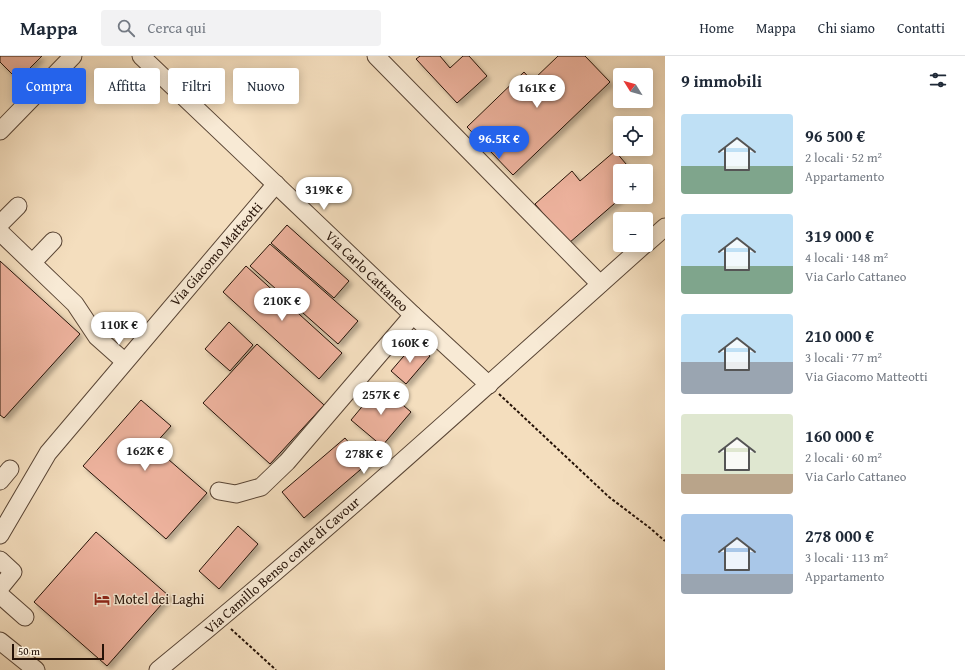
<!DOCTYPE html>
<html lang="it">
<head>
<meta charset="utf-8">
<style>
  body { margin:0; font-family:"Gentium Book Plus",serif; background:#f2f2f3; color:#1f2937; height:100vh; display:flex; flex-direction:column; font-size:15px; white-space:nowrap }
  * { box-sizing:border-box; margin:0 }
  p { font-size:13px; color:#747a83 }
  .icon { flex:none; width:22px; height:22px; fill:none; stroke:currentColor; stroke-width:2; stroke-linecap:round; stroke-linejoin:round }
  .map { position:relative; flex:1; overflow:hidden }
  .drawer { display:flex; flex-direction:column; background:#fff; width:300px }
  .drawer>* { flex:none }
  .top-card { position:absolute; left:12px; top:12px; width:380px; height:36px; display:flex; gap:8px }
  .needle { width:26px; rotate:307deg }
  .controls { position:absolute; left:613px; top:12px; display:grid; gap:8px }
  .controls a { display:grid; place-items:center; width:40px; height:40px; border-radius:4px; background:#fff; box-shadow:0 2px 10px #0003; font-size:20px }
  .scale { position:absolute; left:12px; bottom:10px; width:92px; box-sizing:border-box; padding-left:4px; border:2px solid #251207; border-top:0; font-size:11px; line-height:14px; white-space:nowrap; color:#251207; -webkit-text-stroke:3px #f8ead5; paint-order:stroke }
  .price { position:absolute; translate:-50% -34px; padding:0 9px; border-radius:14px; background:#fff; color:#222; font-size:13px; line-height:26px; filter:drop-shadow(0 1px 2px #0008) }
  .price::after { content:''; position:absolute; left:50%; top:24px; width:12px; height:9px; margin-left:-6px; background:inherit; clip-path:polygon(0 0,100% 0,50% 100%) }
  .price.active { background:#2563eb; color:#fff }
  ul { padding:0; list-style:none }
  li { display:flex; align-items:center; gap:12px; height:100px; padding:0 16px }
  li span { display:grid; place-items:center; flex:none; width:112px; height:80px; border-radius:4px; color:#555 }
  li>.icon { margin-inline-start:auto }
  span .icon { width:48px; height:48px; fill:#fffc; stroke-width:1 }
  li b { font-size:17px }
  h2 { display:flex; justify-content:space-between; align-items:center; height:48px; padding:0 16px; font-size:17px }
  .tag { padding:0 14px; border-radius:4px; background:#fff; box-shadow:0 2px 10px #0003; font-size:14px; line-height:36px }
  .tag.active { background:#2563eb; color:#fff }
  header { display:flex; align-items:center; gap:24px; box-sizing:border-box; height:56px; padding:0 20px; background:#fff; border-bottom:1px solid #e0e1e3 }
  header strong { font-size:19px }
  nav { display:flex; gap:22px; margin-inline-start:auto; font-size:14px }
  .search { width:280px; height:36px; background:#f2f2f3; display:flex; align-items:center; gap:10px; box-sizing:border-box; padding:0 14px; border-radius:4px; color:#747a83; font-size:15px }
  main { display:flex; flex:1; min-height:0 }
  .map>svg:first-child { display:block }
</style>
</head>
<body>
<header>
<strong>Mappa</strong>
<div class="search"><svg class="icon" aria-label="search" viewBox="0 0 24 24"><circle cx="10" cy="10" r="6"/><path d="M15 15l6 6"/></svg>Cerca qui</div>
<nav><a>Home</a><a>Mappa</a><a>Chi siamo</a><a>Contatti</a></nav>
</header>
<main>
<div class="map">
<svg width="665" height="614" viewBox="0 0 665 614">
  <defs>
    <filter id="shadow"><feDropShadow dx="3.5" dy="3.5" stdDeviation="2" flood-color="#0004"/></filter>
  </defs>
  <rect width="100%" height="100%" fill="#f4debe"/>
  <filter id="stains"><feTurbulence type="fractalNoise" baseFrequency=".005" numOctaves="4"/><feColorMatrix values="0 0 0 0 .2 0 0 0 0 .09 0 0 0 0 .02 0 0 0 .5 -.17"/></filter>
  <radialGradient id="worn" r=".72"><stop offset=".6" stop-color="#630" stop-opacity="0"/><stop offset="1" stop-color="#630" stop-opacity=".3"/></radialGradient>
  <g fill="#edb29d" stroke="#251207" filter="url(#shadow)">
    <polygon points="0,0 42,0 18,24 0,6"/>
    <polygon points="420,0 440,0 450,12 463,0 469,0 487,20 457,47 416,3"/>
    <polygon points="558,0 585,0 610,26 513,119 467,71 524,16 532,25"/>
    <polygon points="615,95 632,115 620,115 620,141 622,141 569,187 535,148 572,115 580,125"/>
    <polygon points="287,169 349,225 334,242 271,187"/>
    <polygon points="270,188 358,265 338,288 250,210"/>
    <polygon points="0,205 80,278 4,362 0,359"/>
    <polygon points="246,210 342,297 319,323 223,236"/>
    <polygon points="229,266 253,289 230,315 205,293"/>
    <polygon points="415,287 430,300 406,328 391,315"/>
    <polygon points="257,288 324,349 270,408 203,347"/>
    <polygon points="380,329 411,356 382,390 351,364"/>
    <polygon points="141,344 171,370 153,390 207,437 166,483 83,410"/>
    <polygon points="345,382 367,408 304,462 282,436"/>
    <polygon points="238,470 258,488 219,533 199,515"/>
    <polygon points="96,476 169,540 107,610 34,546"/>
  </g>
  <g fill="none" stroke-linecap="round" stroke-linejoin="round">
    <defs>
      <g id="minor">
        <polyline points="141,0 413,259 489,329"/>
        <polyline points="376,0 600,228"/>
        <polyline points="0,75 73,0"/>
        <polyline points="0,168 18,150"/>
        <polyline points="0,176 75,248 97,281 124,305"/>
        <polyline points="646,188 665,171"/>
        <polyline points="33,206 53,185"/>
        <polyline points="0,425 10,413"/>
        <polyline points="219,435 236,438 261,431 287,406 413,259"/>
        <polyline points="0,479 48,397 276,128"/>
        <polyline points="0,504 13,516 0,532"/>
        <polyline points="0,539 25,561"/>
        <polyline points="0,585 36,614"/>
        <path d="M 158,614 C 325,478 484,332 644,189"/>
      </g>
    </defs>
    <use href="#minor" stroke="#594535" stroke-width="19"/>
    <g stroke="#251207" stroke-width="2" stroke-dasharray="3 2" stroke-linecap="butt">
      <polyline points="499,338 609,441 650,472 665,485"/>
      <polyline points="231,573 276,614"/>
    </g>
    <use href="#minor" stroke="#f8ead5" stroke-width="17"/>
  </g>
  <defs>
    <symbol id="hotel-bare" viewBox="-9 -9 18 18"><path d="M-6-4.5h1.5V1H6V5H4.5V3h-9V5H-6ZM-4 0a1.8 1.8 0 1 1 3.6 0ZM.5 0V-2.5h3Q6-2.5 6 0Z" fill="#8f2418" stroke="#f8ead5" stroke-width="2.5" paint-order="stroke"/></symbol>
  </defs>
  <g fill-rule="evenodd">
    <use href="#hotel-bare" x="91" y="532" width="22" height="22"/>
  </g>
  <g text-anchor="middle" stroke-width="3" stroke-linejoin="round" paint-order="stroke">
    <g font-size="14" fill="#251207" stroke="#f8ead5">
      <text transform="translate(216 198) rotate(-49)" y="5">Via Giacomo Matteotti</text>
      <text transform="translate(367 215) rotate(44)" y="5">Via Carlo Cattaneo</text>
      <text transform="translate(282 509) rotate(-41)" y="5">Via Camillo Benso conte di Cavour</text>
    </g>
    <g font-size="14" fill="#251207" stroke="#f8ead5" text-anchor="start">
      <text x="114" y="548">Motel dei Laghi</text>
    </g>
  </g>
  <rect width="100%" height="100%" filter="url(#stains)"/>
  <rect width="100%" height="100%" fill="url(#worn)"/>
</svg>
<div class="controls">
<a><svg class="needle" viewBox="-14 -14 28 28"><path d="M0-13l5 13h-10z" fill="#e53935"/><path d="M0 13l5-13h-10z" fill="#747a83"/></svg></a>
<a><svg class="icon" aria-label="locate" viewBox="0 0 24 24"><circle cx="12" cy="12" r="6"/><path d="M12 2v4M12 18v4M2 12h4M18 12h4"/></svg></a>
<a>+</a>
<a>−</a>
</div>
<div class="scale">50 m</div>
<b class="price" style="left:537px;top:53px">161K €</b>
<b class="price active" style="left:499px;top:104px">96.5K €</b>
<b class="price" style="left:324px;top:155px">319K €</b>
<b class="price" style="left:282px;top:266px">210K €</b>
<b class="price" style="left:119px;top:290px">110K €</b>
<b class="price" style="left:410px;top:308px">160K €</b>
<b class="price" style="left:381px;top:360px">257K €</b>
<b class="price" style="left:145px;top:416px">162K €</b>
<b class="price" style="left:364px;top:419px">278K €</b>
<div class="top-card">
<a class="tag active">Compra</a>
<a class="tag">Affitta</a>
<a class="tag">Filtri</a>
<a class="tag">Nuovo</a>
</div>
</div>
<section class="drawer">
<h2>9 immobili<svg class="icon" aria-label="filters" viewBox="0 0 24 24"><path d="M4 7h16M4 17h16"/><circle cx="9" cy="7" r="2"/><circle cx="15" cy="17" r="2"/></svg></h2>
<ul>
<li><span style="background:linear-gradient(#bfe0f5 65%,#7fa58c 0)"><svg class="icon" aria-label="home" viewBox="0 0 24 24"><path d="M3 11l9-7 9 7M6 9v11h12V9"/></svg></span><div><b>96 500 €</b><p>2 locali · 52 m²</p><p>Appartamento</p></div></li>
<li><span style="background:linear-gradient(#bfe0f5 65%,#7fa58c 0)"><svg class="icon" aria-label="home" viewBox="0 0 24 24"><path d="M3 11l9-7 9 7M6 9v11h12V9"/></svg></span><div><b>319 000 €</b><p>4 locali · 148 m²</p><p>Via Carlo Cattaneo</p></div></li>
<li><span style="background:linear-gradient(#bfe0f5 60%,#9aa5b1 0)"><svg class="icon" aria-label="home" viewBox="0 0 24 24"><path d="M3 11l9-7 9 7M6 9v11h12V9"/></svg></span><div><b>210 000 €</b><p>3 locali · 77 m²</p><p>Via Giacomo Matteotti</p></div></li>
<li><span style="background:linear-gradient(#dfe7d0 75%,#b9a48a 0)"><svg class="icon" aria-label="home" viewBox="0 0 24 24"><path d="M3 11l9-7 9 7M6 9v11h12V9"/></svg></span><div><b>160 000 €</b><p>2 locali · 60 m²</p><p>Via Carlo Cattaneo</p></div></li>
<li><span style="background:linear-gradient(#a9c7e8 75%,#9aa5b1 0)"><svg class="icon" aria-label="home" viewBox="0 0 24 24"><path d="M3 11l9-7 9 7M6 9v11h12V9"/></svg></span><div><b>278 000 €</b><p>3 locali · 113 m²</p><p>Appartamento</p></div></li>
</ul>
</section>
</main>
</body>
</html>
